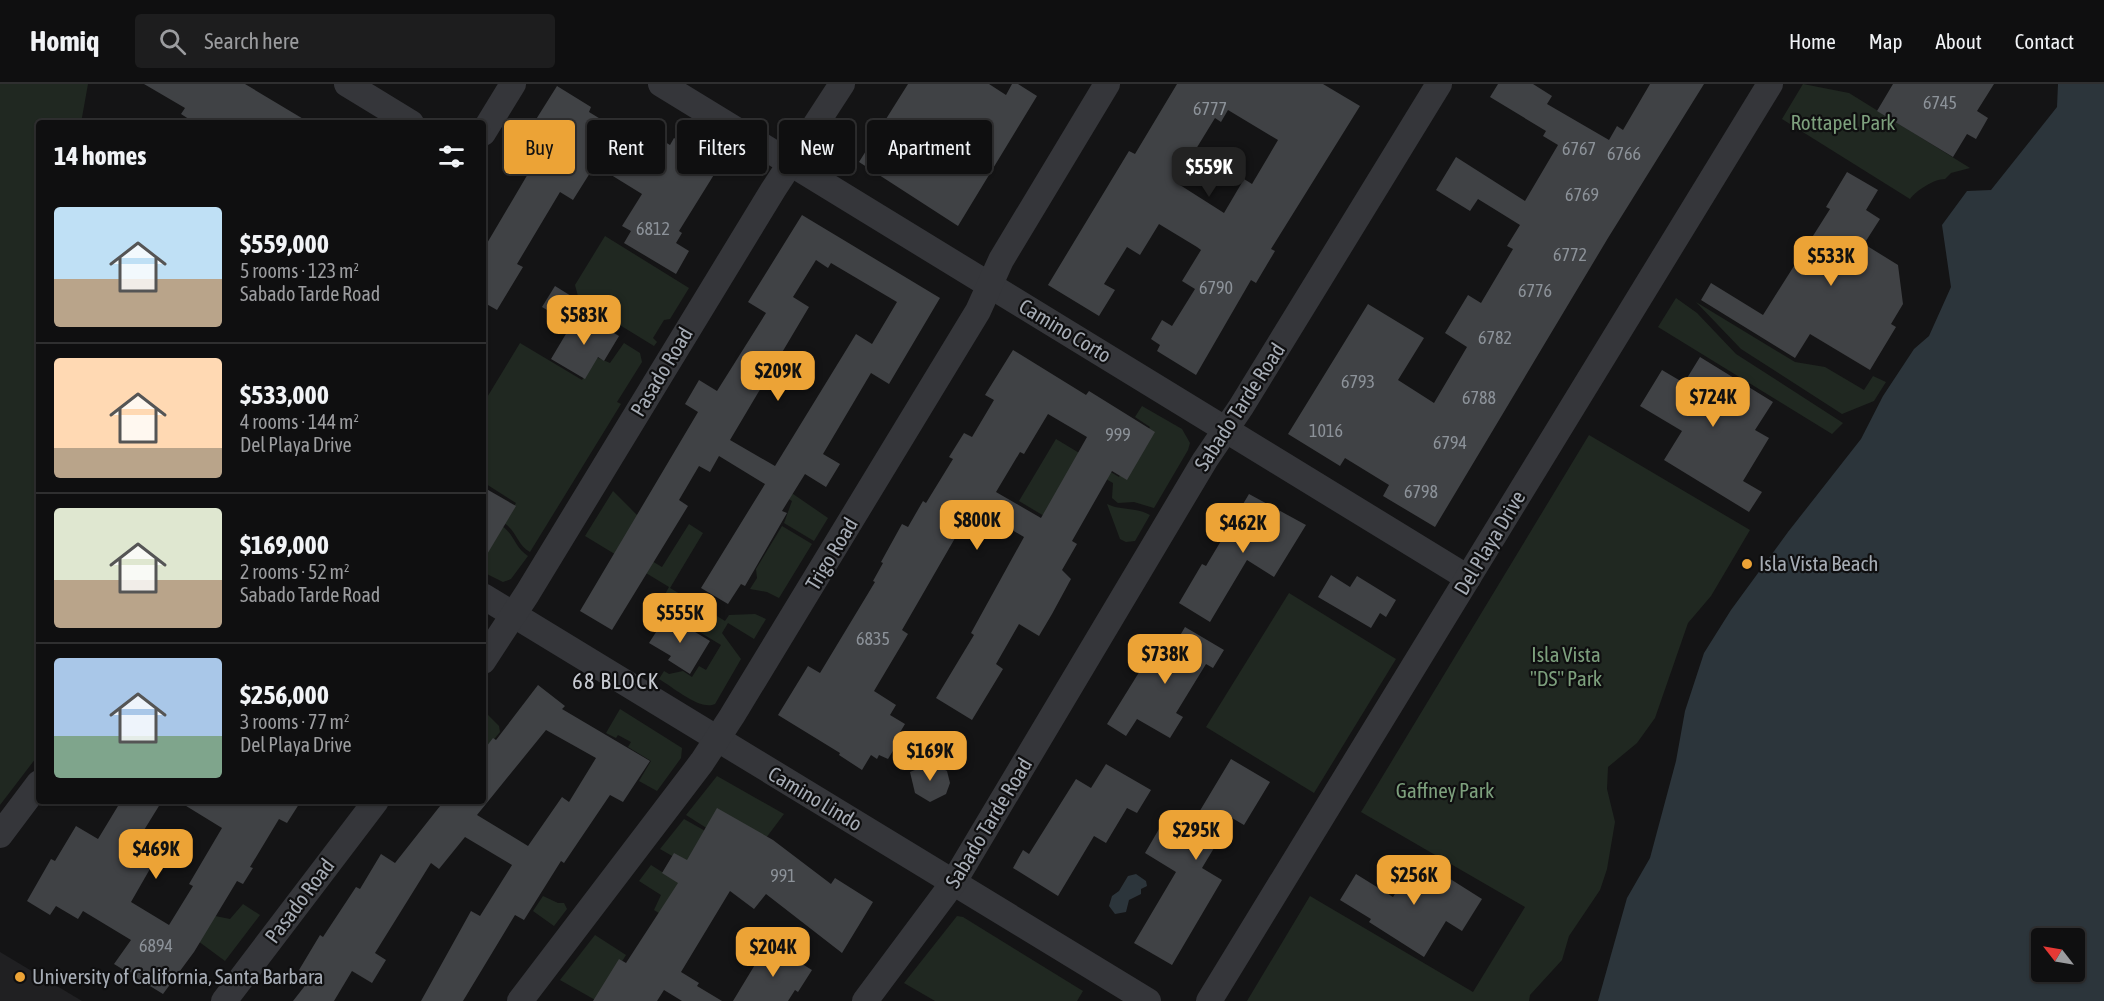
<!DOCTYPE html>
<html lang="en">
<head>
<meta charset="utf-8">
<style>
  body { margin:0; font-family:"Asap Condensed",sans-serif; background:#1d1d1e; color:#f1f3f6; height:100vh; display:flex; flex-direction:column; font-size:22px; white-space:nowrap }
  * { box-sizing:border-box; margin:0 }
  p { font-size:20px; color:#9b9c9f }
  .icon { flex:none; width:33px; height:33px; fill:none; stroke:currentColor; stroke-width:2; stroke-linecap:round; stroke-linejoin:round }
  .map { position:relative; flex:1; overflow:hidden }
  .drawer { position:absolute; left:36px; top:36px; width:450px; height:684px; display:flex; flex-direction:column; background:#0f0f10; border-radius:6px; box-shadow:0 2px 4px #0004,0 0 0 2px #2f2f30 }
  .drawer>* { flex:none }
  .hud { position:absolute; left:504px; top:36px; width:570px; height:54px; display:flex; gap:12px }
  .needle { width:39px; rotate:301deg }
  .tools { position:absolute; left:2031px; top:844px; display:grid; gap:12px }
  .tools a { display:grid; place-items:center; width:54px; height:54px; border-radius:6px; background:#0f0f10; box-shadow:0 2px 4px #0004,0 0 0 2px #2f2f30; font-size:30px }
  .price { position:absolute; translate:-50% -51px; padding:0 14px; border-radius:12px; background:#eca336; color:#111; font-size:20px; line-height:39px; filter:drop-shadow(0 2px 3px #0008) }
  .price::after { content:''; position:absolute; left:50%; top:36px; width:18px; height:14px; margin-left:-9px; background:inherit; clip-path:polygon(0 0,100% 0,50% 100%) }
  .price.current { background:#222; color:#fff }
  ul { padding:0; list-style:none }
  li { display:flex; align-items:center; gap:18px; height:150px; padding:0 18px }
  li+li { border-top:2px solid #2f2f30 }
  li span { display:grid; place-items:center; flex:none; width:168px; height:120px; border-radius:6px; color:#555 }
  li>.icon { margin-inline-start:auto }
  span .icon { width:72px; height:72px; fill:#fffc; stroke-width:1 }
  li b { font-size:26px }
  h2 { display:flex; justify-content:space-between; align-items:center; height:72px; padding:0 18px; font-size:26px }
  .tag { padding:0 21px; border-radius:6px; background:#0f0f10; box-shadow:0 2px 4px #0004,0 0 0 2px #2f2f30; font-size:21px; line-height:54px }
  .tag.current { background:#eca336; color:#111 }
  header { display:flex; align-items:center; gap:36px; box-sizing:border-box; height:84px; padding:0 30px; background:#0f0f10; border-bottom:2px solid #2f2f30 }
  header strong { font-size:28px }
  nav { display:flex; gap:33px; margin-inline-start:auto; font-size:21px }
  .search { width:420px; height:54px; background:#1d1d1e; display:flex; align-items:center; gap:15px; box-sizing:border-box; padding:0 21px; border-radius:6px; color:#9b9c9f; font-size:22px }
  .map>svg:first-child { display:block }
</style>
</head>
<body>
<header>
<strong>Homiq</strong>
<div class="search"><svg class="icon" aria-label="search" viewBox="0 0 24 24"><circle cx="10" cy="10" r="6"/><path d="M15 15l6 6"/></svg>Search here</div>
<nav><a>Home</a><a>Map</a><a>About</a><a>Contact</a></nav>
</header>
<div class="map">
<svg width="2104" height="917" viewBox="0 0 2104 917">
  <rect width="100%" height="100%" fill="#141415"/>
  <polygon fill="#202022" points="0,868 82,917 0,917"/>
  <g fill="#202821">
    <polygon points="0,0 88,0 81,39 39,39 39,670 0,721"/>
    <path d="M 1803,0 L 1849,9 L 1970,84 L 1951,89 L 1945,95 C 1934,95 1917,106 1910,115 L 1782,35 Z"/>
    <polygon points="605,152 689,204 670,235 664,236 653,254 657,258 654,262 579,216 575,201"/>
    <polygon points="1676,214 1697,229 1736,270 1843,339 1832,350 1658,243"/>
    <polygon points="1696,218 1795,278 1825,283 1864,306 1873,292 1886,298 1874,317 1842,330 1741,265"/>
    <path d="M 520,259 L 582,296 L 596,273 L 610,279 L 624,259 L 640,269 L 642,278 L 617,318 L 621,320 L 530,468 C 517,461 517,447 504,439 L 516,419 L 483,398 L 483,320 Z"/>
    <polygon points="1142,322 1182,345 1190,359 1188,366 1154,424 1134,418 1118,419 1112,414 1113,399 1076,378 1044,432 1019,417 1056,355 1119,393 1150,343 1135,333"/>
    <polygon points="1589,351 1750,446 1711,512 1688,539 1655,634 1637,659 1608,683 1607,705 1615,738 1607,785 1600,806 1569,852 1562,876 1530,911 1529,917 1247,917 1310,812 1473,908 1525,823 1361,728"/>
    <polygon points="780,401 828,434 814,457 784,439 792,417 776,407"/>
    <path d="M 613,407 L 639,433 L 623,460 L 662,483 L 689,440 L 703,449 L 670,504 L 725,537 L 729,531 L 755,530 L 766,535 L 754,555 L 728,539 L 722,549 L 741,575 L 715,620 C 700,627 673,603 659,595 L 664,587 L 669,590 L 683,587 L 692,593 L 699,582 L 706,586 L 721,561 L 658,523 L 669,503 L 585,452 Z"/>
    <path d="M 1107,420 C 1122,427 1136,423 1150,431 L 1135,457 L 1126,458 L 1120,455 Z"/>
    <path d="M 502,442 C 514,450 515,464 528,472 L 511,495 L 503,498 L 483,488 L 483,465 Z"/>
    <polygon points="782,442 812,460 779,514 767,508 750,505 757,494 756,485"/>
    <polygon points="1289,509 1396,575 1314,709 1206,643"/>
    <polygon points="620,625 682,664 681,674 657,707 639,697 651,677 628,663 631,658 618,651 616,654 606,649"/>
    <polygon points="483,626 499,642 500,648 483,669"/>
    <polygon points="717,692 784,730 766,754 708,745 686,731"/>
    <polygon points="684,735 707,748 688,781 660,765"/>
    <polygon points="651,781 681,800 662,831 654,826 661,811 639,797"/>
    <polygon points="543,812 558,819 564,819 567,825 554,842 533,827"/>
    <polygon points="243,820 260,831 225,877 198,857 215,832 230,835"/>
    <polygon points="957,832 963,833 1083,907 1077,917 935,917 904,899"/>
    <polygon points="595,851 626,871 597,917 560,896"/>
  </g>
  <g fill="#2c353b" fill-rule="evenodd">
    <path d="M 2058,0 L 2104,0 L 2104,917 L 1598,917 L 1627,814 L 1650,774 L 1676,677 L 1685,627 L 1704,569 L 1731,526 L 1788,448 L 1861,355 L 1883,312 L 1914,265 L 1929,252 L 1951,203 L 1942,141 L 1967,107 L 1991,106 L 2057,23 ZM 2042,855 L 2074,855 L 2074,888 L 2042,888 Z"/>
    <polygon points="1136,790 1146,797 1147,802 1141,805 1141,810 1129,816 1126,828 1115,830 1109,822 1112,812 1119,807 1128,792"/>
  </g>
  <g fill="#404245" fill-rule="evenodd">
    <polygon points="144,0 245,0 310,39 195,39 181,30 185,24"/>
    <polygon points="908,0 989,0 1006,11 1012,0 1018,0 1037,12 958,142 859,78"/>
    <path d="M 1177,0 L 1323,0 L 1360,22 L 1271,165 L 1275,167 L 1256,199 L 1251,196 L 1196,291 L 1157,267 L 1160,261 L 1151,255 L 1162,236 L 1172,242 L 1195,205 L 1182,197 L 1201,166 L 1197,163 L 1159,140 L 1140,171 L 1127,163 L 1104,200 L 1115,206 L 1099,232 L 1048,201 L 1129,67 L 1135,70 ZM 1228,26 L 1278,56 L 1252,100 L 1244,95 L 1224,129 L 1180,101 L 1182,99 L 1177,96 L 1215,34 L 1221,38 Z"/>
    <polygon points="1498,0 1533,0 1552,12 1547,20 1609,56 1617,42 1623,46 1650,0 1704,0 1608,154 1435,443 1383,412 1389,401 1345,374 1340,382 1288,350 1368,220 1424,254 1398,296 1434,319 1467,263 1445,249 1468,211 1481,219 1513,165 1507,162 1520,141 1478,115 1470,127 1436,106 1456,73 1525,117 1558,61 1543,52 1546,47 1490,13"/>
    <polygon points="1893,0 1994,0 1977,27 1988,34 1976,55 1967,50 1953,73 1877,27"/>
    <polygon points="557,2 591,23 589,28 643,61 650,49 670,61 674,54 720,81 679,147 682,149 676,159 689,167 676,190 624,159 631,147 622,142 642,110 595,81 573,116 560,108 517,180 523,183 497,226 483,218 483,166 532,83 513,72"/>
    <polygon points="1847,88 1878,106 1866,126 1880,135 1864,160 1898,181 1903,220 1891,240 1896,243 1870,286 1810,250 1795,274 1701,216 1711,199 1763,231 1830,125 1826,123"/>
    <path d="M 802,131 L 940,214 L 889,300 L 871,289 L 823,370 L 840,380 L 826,403 L 805,390 L 782,427 L 787,429 L 745,502 L 741,500 L 728,520 L 701,504 L 765,400 L 719,372 L 710,388 L 699,382 L 679,416 L 688,422 L 612,546 L 580,527 L 698,328 L 685,320 L 699,296 L 717,307 L 766,229 L 748,218 ZM 816,176 L 828,184 L 831,179 L 897,218 L 872,260 L 856,250 L 775,382 L 730,356 L 809,223 L 793,213 Z"/>
    <polygon points="555,202 576,215 564,236 542,223"/>
    <polygon points="579,228 619,252 604,277 598,273 585,295 551,275"/>
    <path d="M 1013,266 L 1086,311 L 1089,307 L 1155,348 L 1127,396 L 1112,387 L 1072,457 L 1077,460 L 1062,486 L 1071,495 L 1052,530 L 1039,552 L 1019,540 L 996,580 L 1003,585 L 972,636 L 936,614 L 974,551 L 971,549 L 1024,453 L 973,423 L 902,546 L 908,550 L 874,607 L 896,621 L 890,631 L 905,640 L 896,655 L 899,657 L 888,675 L 879,671 L 877,675 L 871,671 L 862,686 L 839,671 L 840,669 L 778,631 L 808,582 L 820,589 L 875,498 L 873,497 L 883,479 L 881,478 L 902,440 L 908,443 L 923,417 L 926,419 L 953,375 L 949,373 L 964,349 L 972,353 L 994,316 L 985,311 ZM 1048,330 L 1087,353 L 1041,434 L 996,408 L 1020,368 L 1024,370 Z"/>
    <polygon points="1700,273 1773,318 1755,346 1769,354 1743,397 1762,408 1749,428 1664,376 1682,347 1640,322 1662,286 1684,299"/>
    <polygon points="483,403 516,422 483,477"/>
    <polygon points="1249,410 1306,441 1274,493 1247,476 1210,538 1179,519 1202,480 1206,482"/>
    <polygon points="1331,491 1350,503 1357,492 1396,516 1386,533 1380,529 1371,544 1318,513"/>
    <polygon points="667,531 710,557 690,590 668,576 671,572 649,559"/>
    <polygon points="1185,543 1224,566 1213,584 1206,580 1176,629 1183,633 1170,654 1137,635 1126,652 1107,640 1151,569 1165,577"/>
    <path d="M 538,601 L 565,622 L 562,625 L 650,677 L 623,718 L 610,711 L 564,779 L 561,777 L 524,836 L 515,831 L 463,917 L 421,917 L 471,827 L 480,832 L 512,781 L 465,753 L 439,785 L 431,779 L 375,869 L 386,876 L 372,899 L 352,887 L 334,917 L 293,917 L 311,894 L 299,886 L 320,851 L 323,853 L 356,803 L 360,805 L 381,770 L 395,779 L 444,717 L 483,717 L 483,667 L 493,654 L 496,656 ZM 546,646 L 596,674 L 569,718 L 562,713 L 528,762 L 477,731 Z"/>
    <polygon points="1231,675 1270,698 1244,741 1232,734 1202,784 1222,796 1172,881 1134,859 1176,788 1145,769 1159,745 1174,754 1188,730 1195,735"/>
    <polygon points="932,679 947,687 950,699 946,710 930,718 915,709 910,688"/>
    <polygon points="1106,680 1151,706 1137,729 1127,724 1106,759 1094,752 1058,812 1013,784 1023,766 1029,770 1076,695 1091,704"/>
    <polygon points="121,717 162,717 141,751 162,764 131,818 169,841 193,802 189,800 222,744 178,717 301,717 287,739 279,735 250,783 253,784 243,800 237,797 194,868 163,910 114,880 131,856 83,827 78,835 56,822 50,831 27,817 51,775 55,777 76,742 98,755"/>
    <polygon points="717,724 773,756 831,800 835,794 873,818 842,869 766,810 754,825 730,807 681,888 699,899 697,902 722,917 682,917 664,906 657,917 593,917 619,875 626,879 678,799 662,789 674,769 687,776"/>
    <polygon points="1417,774 1482,815 1462,847 1446,837 1424,873 1369,838 1371,835 1340,816 1356,790 1393,813"/>
    <polygon points="768,859 812,886 798,908 795,906 788,917 733,917"/>
  </g>
  <g fill="none" stroke-linecap="round" stroke-linejoin="round">
    <g stroke="#35363a" stroke-width="26">
      <polyline points="347,0 411,39"/>
      <polyline points="661,0 1468,494"/>
      <polyline points="483,49 513,0"/>
      <polyline points="483,512 1148,917"/>
      <polyline points="483,577 527,510 773,106 842,0"/>
      <polyline points="0,751 39,699"/>
      <polyline points="224,917 376,717"/>
      <polyline points="520,917 702,678 732,632 978,227 1001,176 1107,0"/>
      <polyline points="865,917 953,799 1205,376 1241,323 1439,0"/>
      <polyline points="1209,917 1770,0"/>
    </g>
  </g>
  <g fill="#eca336" stroke="#0f0f10" stroke-width="2">
    <circle cx="1747" cy="480" r="6"/>
    <circle cx="20" cy="893" r="6"/>
  </g>
  <g text-anchor="middle" stroke-width="4.5" stroke-linejoin="round" paint-order="stroke">
    <g font-size="18" fill="#8c9299">
      <text x="1940" y="25">6745</text>
      <text x="1210" y="31">6777</text>
      <text x="1579" y="71">6767</text>
      <text x="1624" y="76">6766</text>
      <text x="1582" y="117">6769</text>
      <text x="653" y="151">6812</text>
      <text x="1570" y="177">6772</text>
      <text x="1216" y="210">6790</text>
      <text x="1535" y="213">6776</text>
      <text x="1495" y="260">6782</text>
      <text x="1358" y="304">6793</text>
      <text x="1479" y="320">6788</text>
      <text x="1326" y="353">1016</text>
      <text x="1118" y="357">999</text>
      <text x="1450" y="365">6794</text>
      <text x="1421" y="414">6798</text>
      <text x="873" y="561">6835</text>
      <text x="783" y="798">991</text>
      <text x="156" y="868">6894</text>
    </g>
    <g font-size="21" fill="#7da07d" stroke="#0f0f10">
      <text x="1843" y="46">Rottapel Park</text>
      <text x="1566" y="578">Isla Vista<tspan x="1566" dy="24">"DS" Park</tspan></text>
      <text x="1445" y="714">Gaffney Park</text>
    </g>
    <g font-size="21" fill="#a6acb5" stroke="#0f0f10">
      <text transform="translate(1065 247) rotate(31)" y="7">Camino Corto</text>
      <text transform="translate(662 288) rotate(-59)" y="7">Pasado Road</text>
      <text transform="translate(1240 323) rotate(-57)" y="7">Sabado Tarde Road</text>
      <text transform="translate(1490 459) rotate(-59)" y="7">Del Playa Drive</text>
      <text transform="translate(832 470) rotate(-59)" y="7">Trigo Road</text>
      <text transform="translate(815 715) rotate(31)" y="7">Camino Lindo</text>
      <text transform="translate(989 739) rotate(-59)" y="7">Sabado Tarde Road</text>
      <text transform="translate(300 817) rotate(-53)" y="7">Pasado Road</text>
    </g>
    <g font-size="21" fill="#a6acb5" stroke="#0f0f10" text-anchor="start">
      <text x="1759" y="487">Isla Vista Beach</text>
      <text x="32" y="900">University of California, Santa Barbara</text>
    </g>
    <g font-size="22" letter-spacing="1.5" fill="#c7cad1" stroke="#0f0f10">
      <text x="616" y="605">68 BLOCK</text>
    </g>
  </g>
</svg>
<div class="tools">
<a><svg class="needle" viewBox="-14 -14 28 28"><path d="M0-13l5 13h-10z" fill="#e53935"/><path d="M0 13l5-13h-10z" fill="#9b9c9f"/></svg></a>
</div>
<b class="price current" style="left:1209px;top:114px">$559K</b>
<b class="price" style="left:1831px;top:203px">$533K</b>
<b class="price" style="left:584px;top:262px">$583K</b>
<b class="price" style="left:778px;top:318px">$209K</b>
<b class="price" style="left:1713px;top:344px">$724K</b>
<b class="price" style="left:977px;top:467px">$800K</b>
<b class="price" style="left:1243px;top:470px">$462K</b>
<b class="price" style="left:680px;top:560px">$555K</b>
<b class="price" style="left:1165px;top:601px">$738K</b>
<b class="price" style="left:930px;top:698px">$169K</b>
<b class="price" style="left:1196px;top:777px">$295K</b>
<b class="price" style="left:156px;top:796px">$469K</b>
<b class="price" style="left:1414px;top:822px">$256K</b>
<b class="price" style="left:773px;top:894px">$204K</b>
<div class="hud">
<a class="tag current">Buy</a>
<a class="tag">Rent</a>
<a class="tag">Filters</a>
<a class="tag">New</a>
<a class="tag">Apartment</a>
</div>
<section class="drawer">
<h2>14 homes<svg class="icon" aria-label="filters" viewBox="0 0 24 24"><path d="M4 7h16M4 17h16"/><circle cx="9" cy="7" r="2"/><circle cx="15" cy="17" r="2"/></svg></h2>
<ul>
<li><span style="background:linear-gradient(#bfe0f5 60%,#b9a48a 0)"><svg class="icon" aria-label="home" viewBox="0 0 24 24"><path d="M3 11l9-7 9 7M6 9v11h12V9"/></svg></span><div><b>$559,000</b><p>5 rooms · 123 m²</p><p>Sabado Tarde Road</p></div></li>
<li><span style="background:linear-gradient(#ffd9b3 75%,#b9a48a 0)"><svg class="icon" aria-label="home" viewBox="0 0 24 24"><path d="M3 11l9-7 9 7M6 9v11h12V9"/></svg></span><div><b>$533,000</b><p>4 rooms · 144 m²</p><p>Del Playa Drive</p></div></li>
<li><span style="background:linear-gradient(#dfe7d0 60%,#b9a48a 0)"><svg class="icon" aria-label="home" viewBox="0 0 24 24"><path d="M3 11l9-7 9 7M6 9v11h12V9"/></svg></span><div><b>$169,000</b><p>2 rooms · 52 m²</p><p>Sabado Tarde Road</p></div></li>
<li><span style="background:linear-gradient(#a9c7e8 65%,#7fa58c 0)"><svg class="icon" aria-label="home" viewBox="0 0 24 24"><path d="M3 11l9-7 9 7M6 9v11h12V9"/></svg></span><div><b>$256,000</b><p>3 rooms · 77 m²</p><p>Del Playa Drive</p></div></li>
</ul>
</section>
</div>
</body>
</html>
